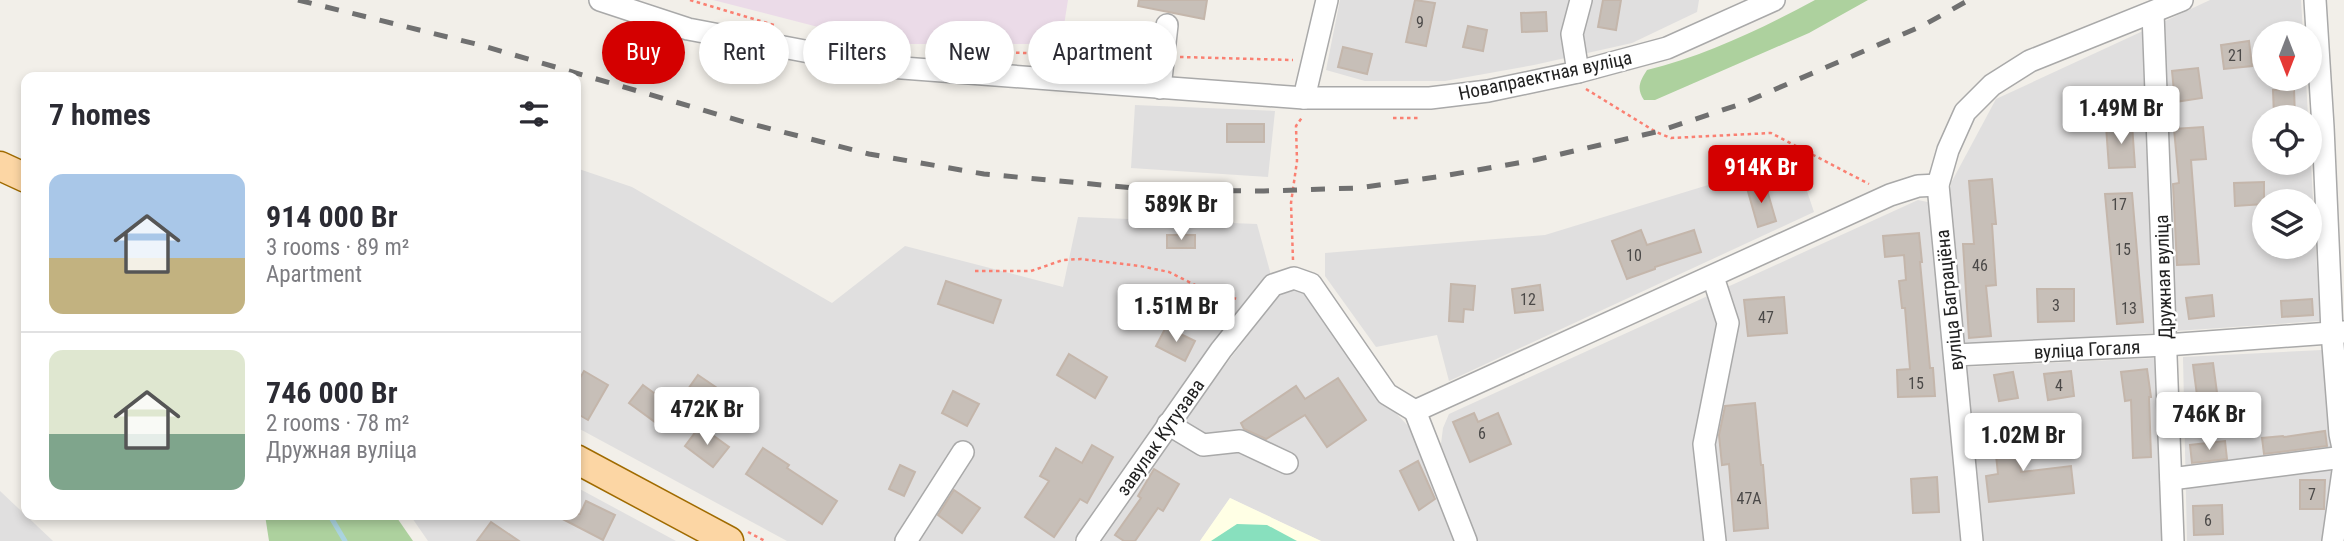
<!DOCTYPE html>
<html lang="en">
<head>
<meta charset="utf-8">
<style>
  body { margin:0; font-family:"Roboto Condensed",sans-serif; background:#f7f7f7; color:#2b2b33; height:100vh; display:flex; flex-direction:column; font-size:26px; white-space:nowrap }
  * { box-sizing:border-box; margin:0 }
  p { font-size:23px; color:#7c7c81 }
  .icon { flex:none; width:38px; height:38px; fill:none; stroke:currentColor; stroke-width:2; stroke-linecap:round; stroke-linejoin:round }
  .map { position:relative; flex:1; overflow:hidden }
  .sheet { position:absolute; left:21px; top:72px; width:560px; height:448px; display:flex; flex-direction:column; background:#fff; border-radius:14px; box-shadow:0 4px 10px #0003 }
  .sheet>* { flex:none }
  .banner { position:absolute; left:602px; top:21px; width:665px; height:63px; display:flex; gap:14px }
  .needle { width:46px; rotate:180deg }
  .tools { position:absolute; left:2252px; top:21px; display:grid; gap:14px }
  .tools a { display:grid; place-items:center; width:70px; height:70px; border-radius:50%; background:#fff; box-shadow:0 4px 10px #0003; font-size:35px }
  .price { position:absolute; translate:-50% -60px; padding:0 16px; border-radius:7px; background:#fff; color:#222; font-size:23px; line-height:46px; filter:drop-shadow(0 2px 4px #0008) }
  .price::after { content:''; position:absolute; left:50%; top:42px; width:21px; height:16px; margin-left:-10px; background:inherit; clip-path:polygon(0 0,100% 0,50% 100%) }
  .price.current { background:#d40000; color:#fff }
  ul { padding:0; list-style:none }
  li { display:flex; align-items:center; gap:21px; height:175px; padding:0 28px }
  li+li { border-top:2px solid #e1e1e2 }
  li span { display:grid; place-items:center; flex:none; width:196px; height:140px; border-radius:14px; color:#555 }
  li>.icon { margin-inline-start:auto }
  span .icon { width:84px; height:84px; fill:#fffc; stroke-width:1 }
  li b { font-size:30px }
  h2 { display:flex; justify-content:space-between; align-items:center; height:84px; padding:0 28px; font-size:30px }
  .tag { padding:0 24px; border-radius:32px; background:#fff; box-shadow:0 4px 10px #0003; font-size:24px; line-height:63px }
  .tag.current { background:#d40000; color:#fff }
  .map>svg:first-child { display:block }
</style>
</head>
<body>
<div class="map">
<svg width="2344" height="541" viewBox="0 0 2344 541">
  <rect width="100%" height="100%" fill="#f2efe9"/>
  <g fill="#e0dfdf" fill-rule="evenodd">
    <polygon points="1340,0 1699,0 1697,12 1632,43 1534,65 1445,81 1365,81 1326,70"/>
    <path d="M 2210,0 L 2301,0 L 2303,33 L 2264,33 L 2264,79 L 2306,79 L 2308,117 L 2264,117 L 2264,163 L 2310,163 L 2310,147 L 2320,321 L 2176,331 L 2163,22 ZM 2264,201 L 2310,201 L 2310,247 L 2264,247 Z"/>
    <polygon points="2143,31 2153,333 1988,344 1961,342 1949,205 1951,183 1996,99"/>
    <polygon points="1135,105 1275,111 1268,177 1131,168"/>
    <polygon points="1796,158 1814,212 1449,381 1437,335 1376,347 1325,276 1325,253 1545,235"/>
    <polygon points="576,168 632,187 832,303 905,246 1063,287 1078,217 1257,224 1271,275 1161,417 1074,541 787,541 576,427"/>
    <polygon points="1918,200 1932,203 1946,392 1961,541 1477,541 1441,444 1443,428 1449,414"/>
    <polygon points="1289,289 1302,289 1379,395 1410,428 1457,541 1321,541 1230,498 1200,541 1099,541 1164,446 1277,297"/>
    <polygon points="2322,350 2336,468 2325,541 2187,541 2183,357"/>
    <polygon points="2156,358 2165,541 1979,541 1964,367"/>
    <polygon points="576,487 676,541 428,541 410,515 576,514"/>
    <polygon points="0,491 53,541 0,541"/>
  </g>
  <polygon fill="#ebdbe8" points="713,0 1068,0 1061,44 884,44"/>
  <polygon fill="#ffffe5" points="1230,498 1321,541 1200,541"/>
  <g fill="#add19e">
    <path d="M 1815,0 L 1868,0 L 1809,33 L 1655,100 L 1644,100 C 1636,88 1640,81 1647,70 C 1705,56 1763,28 1815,0 Z"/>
    <polygon points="265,515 395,515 413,541 269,541"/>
  </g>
  <polygon fill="#88e0be" points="1237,524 1267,525 1297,541 1211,541"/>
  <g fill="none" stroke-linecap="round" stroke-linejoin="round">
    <polyline stroke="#aad3df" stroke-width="5" points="329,514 345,541"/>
  </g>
  <g fill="#c7bfb8" stroke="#c4b6ab" stroke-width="2">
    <polygon points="1139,0 1207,0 1204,19 1138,6"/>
    <polygon points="1415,0 1435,3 1426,46 1406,42"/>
    <polygon points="1603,0 1621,0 1616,30 1598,27"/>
    <polygon points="1546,12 1547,31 1522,32 1521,13"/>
    <polygon points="1468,26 1487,30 1483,51 1463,47"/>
    <polygon points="2249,41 2252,66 2224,69 2221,45"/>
    <polygon points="1343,47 1372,54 1367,74 1338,67"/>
    <polygon points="2198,68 2202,98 2175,102 2172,71"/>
    <polygon points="2294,89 2295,117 2274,117 2273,90"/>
    <rect x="1227" y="124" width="37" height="18"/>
    <polygon points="2132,124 2135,167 2109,168 2106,126"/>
    <polygon points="2203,127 2206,159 2191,160 2199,264 2177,265 2173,184 2179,183 2174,129"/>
    <polygon points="1992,179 1996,224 1992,224 1996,285 1986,286 1991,336 1969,338 1963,244 1974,244 1969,181"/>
    <polygon points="2264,182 2264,204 2235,206 2234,183"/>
    <polygon points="1765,183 1776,221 1758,227 1747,188"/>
    <polygon points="2132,193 2143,322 2117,324 2105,194"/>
    <polygon points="1641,230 1647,245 1694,230 1701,252 1655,267 1655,269 1627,279 1612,241"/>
    <polygon points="1919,233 1922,262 1920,262 1930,368 1933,368 1935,396 1898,397 1897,370 1910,369 1905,308 1902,308 1899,281 1906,280 1904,255 1885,257 1883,236"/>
    <rect x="1167" y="235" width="28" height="13"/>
    <polygon points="946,281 1001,300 993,323 938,304"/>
    <polygon points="1451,284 1475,286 1473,310 1464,309 1463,322 1449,321"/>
    <polygon points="1540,285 1543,310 1515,313 1512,289"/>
    <polygon points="2037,289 2074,289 2074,321 2038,322"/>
    <polygon points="2212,295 2214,316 2189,319 2186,298"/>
    <polygon points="1784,297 1787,333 1748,336 1744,300"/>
    <polygon points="2312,299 2313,315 2282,317 2281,301"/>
    <polygon points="1166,327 1195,341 1185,361 1156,346"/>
    <polygon points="1069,354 1107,377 1095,398 1057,375"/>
    <polygon points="2213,363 2218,400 2198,403 2193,365"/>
    <polygon points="2147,369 2151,397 2149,397 2151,457 2133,458 2131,400 2125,401 2121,372"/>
    <polygon points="584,371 608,385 588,420 576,413 576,385"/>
    <polygon points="2071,371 2074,396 2048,400 2044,374"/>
    <polygon points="2013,372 2018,398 1999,401 1994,375"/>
    <polygon points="698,375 723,392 712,409 686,392"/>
    <polygon points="1338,378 1366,420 1327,447 1305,415 1266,439 1244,429 1241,423 1296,386 1305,399"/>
    <polygon points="643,385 669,404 655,422 629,403"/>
    <polygon points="953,391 979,404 967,426 942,413"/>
    <polygon points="1755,403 1761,465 1763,465 1768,528 1734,531 1729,464 1722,465 1719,435 1725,406"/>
    <polygon points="1474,413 1478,422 1498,413 1511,444 1470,462 1453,422"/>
    <polygon points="2016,425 2021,472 2071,466 2074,493 1989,502 1986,476 1998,474 1993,427"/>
    <polygon points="700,426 729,447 713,467 685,446"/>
    <polygon points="2325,431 2327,446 2264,454 2262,438 2283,436 2284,437"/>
    <polygon points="2225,441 2227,459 2192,463 2190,445"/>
    <polygon points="1092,445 1113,457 1087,503 1080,499 1054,537 1025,517 1049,481 1040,476 1056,448 1082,463"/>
    <polygon points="763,448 789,465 787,468 837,501 822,524 746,474"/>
    <polygon points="1418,461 1435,499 1419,510 1400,471"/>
    <polygon points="900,465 915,472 904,496 889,489"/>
    <polygon points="1154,469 1179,484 1163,511 1158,508 1135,541 1124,541 1115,535 1141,498 1138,496"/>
    <polygon points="1937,477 1939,512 1913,513 1911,479"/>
    <polygon points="2300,480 2325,480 2324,509 2300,509"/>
    <polygon points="954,490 980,508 962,533 938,515"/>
    <polygon points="586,501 615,515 603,540 553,514 580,514"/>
    <polygon points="2222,505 2223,534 2194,535 2193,506"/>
    <polygon points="491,522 519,541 477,541"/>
  </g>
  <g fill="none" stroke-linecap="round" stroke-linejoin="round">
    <defs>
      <g id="minor">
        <polyline points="600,0 688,29 889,67 1304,98 1430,98 1488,91 1578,72 1667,48 1774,0"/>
        <polyline points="2315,0 2323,127 2332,332 2340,434 2344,453"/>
        <polyline points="2153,13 2173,541"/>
        <polyline points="1578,72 1572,34 1581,0"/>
        <polyline points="1160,88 1167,25"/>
        <polyline points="1304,98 1327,0"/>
        <polyline points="1713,277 1728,323 1704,444 1715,541"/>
        <polyline points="1955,355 2166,345 2344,332"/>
        <polyline points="1415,411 1466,541"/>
        <polyline points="1168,424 1203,445 1240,441 1287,463"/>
        <polyline points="2171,479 2344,457"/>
        <polyline points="906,541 963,452"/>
        <polyline points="1087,541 1221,350 1273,285 1294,278 1311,284 1387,394 1415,411 1890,195 1918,186 1938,185"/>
        <polyline points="1972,541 1938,185 1948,150 1965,112 1992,85 2030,61 2182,0"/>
        <polyline points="2333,541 2344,464"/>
      </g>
      <g id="major">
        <polyline points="0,166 26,178"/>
        <polyline points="576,459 729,541"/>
      </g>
    </defs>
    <use href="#minor" stroke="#a9a9a9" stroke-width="24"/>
    <use href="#major" stroke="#a06b00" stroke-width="31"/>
    <g stroke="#fa8072" stroke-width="2.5" stroke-dasharray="3.5 3.5" stroke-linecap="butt">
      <polyline points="690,0 774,25"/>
      <polyline points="946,51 1146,56"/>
      <polyline points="1180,57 1293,60"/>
      <polyline points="1586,89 1656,132 1671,138 1771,133 1869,184"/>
      <polyline points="1393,118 1421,118"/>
      <polyline points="1293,260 1291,203 1297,161 1296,126 1303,116"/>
      <polyline points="975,271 1031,271 1063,260 1081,259 1140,266 1169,272 1207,291 1237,299"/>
      <polyline points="748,532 765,541"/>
    </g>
    <use href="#minor" stroke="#fff" stroke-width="21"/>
    <use href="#major" stroke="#fcd6a4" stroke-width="28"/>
    <polyline stroke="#707070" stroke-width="5" stroke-dasharray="14 14" stroke-linecap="butt" points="298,0 480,45 744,122 869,154 984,174 1156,190 1264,191 1358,188 1443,176 1535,160 1656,132 1741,104 1922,26 1969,0"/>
  </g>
  <g text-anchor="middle" stroke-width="5" stroke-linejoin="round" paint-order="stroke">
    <g font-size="16" fill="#4b4948">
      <text x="1420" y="28">9</text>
      <text x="2236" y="61">21</text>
      <text x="2119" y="210">17</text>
      <text x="2123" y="255">15</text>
      <text x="1634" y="261">10</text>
      <text x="1980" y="271">46</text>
      <text x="1528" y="305">12</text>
      <text x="2056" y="311">3</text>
      <text x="2129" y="314">13</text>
      <text x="1766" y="323">47</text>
      <text x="1916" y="389">15</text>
      <text x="2059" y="391">4</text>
      <text x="1482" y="439">6</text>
      <text x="2312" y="500">7</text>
      <text x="1749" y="504">47А</text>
      <text x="2208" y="526">6</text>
    </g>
    <g font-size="19" fill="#222" stroke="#fff">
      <text transform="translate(1545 75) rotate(-12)" y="7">Новапраектная вуліца</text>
      <text transform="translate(2163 277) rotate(-92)" y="7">Дружная вуліца</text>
      <text transform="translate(1949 300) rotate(-96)" y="7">вуліца Баграціёна</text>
      <text transform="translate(2087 349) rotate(-3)" y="7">вуліца Гогаля</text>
      <text transform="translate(1160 437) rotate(-55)" y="7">завулак Кутузава</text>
    </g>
  </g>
</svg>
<div class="tools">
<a><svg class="needle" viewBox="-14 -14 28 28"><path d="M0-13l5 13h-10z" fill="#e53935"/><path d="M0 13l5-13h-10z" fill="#7c7c81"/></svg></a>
<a><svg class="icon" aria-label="locate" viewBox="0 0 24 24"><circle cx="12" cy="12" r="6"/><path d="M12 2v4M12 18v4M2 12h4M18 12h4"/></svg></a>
<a><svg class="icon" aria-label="layers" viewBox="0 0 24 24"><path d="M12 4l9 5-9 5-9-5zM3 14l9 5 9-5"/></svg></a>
</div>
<b class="price" style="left:2121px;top:146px">1.49M Br</b>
<b class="price current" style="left:1761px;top:205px">914K Br</b>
<b class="price" style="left:1181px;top:242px">589K Br</b>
<b class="price" style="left:1176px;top:344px">1.51M Br</b>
<b class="price" style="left:707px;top:447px">472K Br</b>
<b class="price" style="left:2209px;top:452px">746K Br</b>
<b class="price" style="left:2023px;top:473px">1.02M Br</b>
<div class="banner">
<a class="tag current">Buy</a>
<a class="tag">Rent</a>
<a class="tag">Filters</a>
<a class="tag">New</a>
<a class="tag">Apartment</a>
</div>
<section class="sheet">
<h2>7 homes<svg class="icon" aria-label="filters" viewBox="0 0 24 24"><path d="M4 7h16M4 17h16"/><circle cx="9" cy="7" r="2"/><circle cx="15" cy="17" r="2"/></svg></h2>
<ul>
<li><span style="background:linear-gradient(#a9c7e8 60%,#c2b280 0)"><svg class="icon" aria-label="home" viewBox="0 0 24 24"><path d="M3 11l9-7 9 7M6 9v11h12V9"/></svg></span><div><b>914 000 Br</b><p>3 rooms · 89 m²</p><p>Apartment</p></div></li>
<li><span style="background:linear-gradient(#dfe7d0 60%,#7fa58c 0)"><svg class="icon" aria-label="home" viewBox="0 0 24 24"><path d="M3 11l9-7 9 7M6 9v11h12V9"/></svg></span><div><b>746 000 Br</b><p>2 rooms · 78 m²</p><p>Дружная вуліца</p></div></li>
</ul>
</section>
</div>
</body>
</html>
